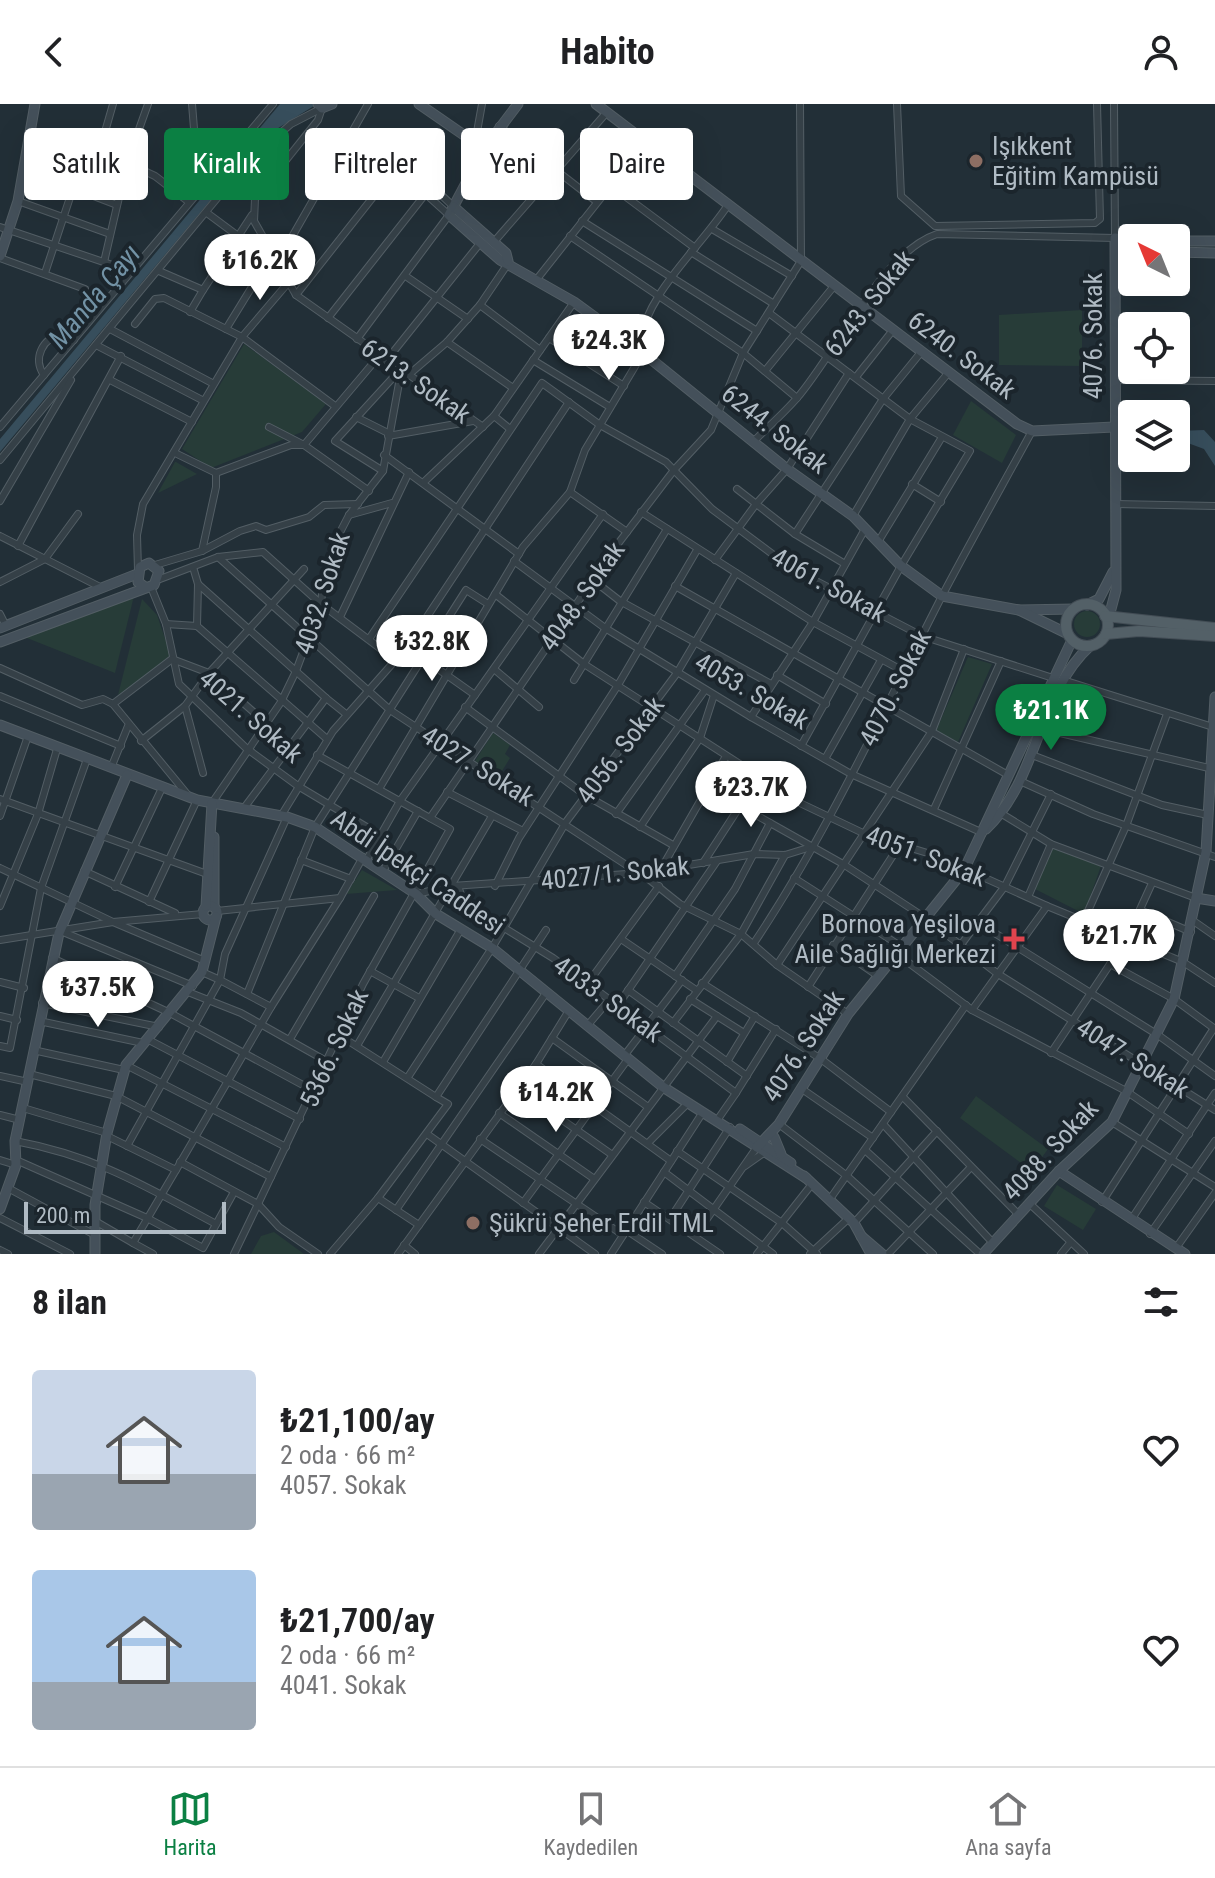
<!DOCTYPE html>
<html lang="tr">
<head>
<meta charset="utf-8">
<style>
  body { margin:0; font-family:"Roboto Condensed",sans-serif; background:#f2f2f2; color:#202124; height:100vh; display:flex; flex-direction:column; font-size:30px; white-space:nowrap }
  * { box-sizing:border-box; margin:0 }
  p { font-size:26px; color:#757577 }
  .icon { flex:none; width:44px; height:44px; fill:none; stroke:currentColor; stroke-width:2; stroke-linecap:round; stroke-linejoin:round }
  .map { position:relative; height:1150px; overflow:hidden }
  .details { display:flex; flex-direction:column; background:#fff; flex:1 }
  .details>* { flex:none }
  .hud { position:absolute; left:24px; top:24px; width:800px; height:72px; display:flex; gap:16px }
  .needle { width:52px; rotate:317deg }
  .controls { position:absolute; left:1118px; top:120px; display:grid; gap:16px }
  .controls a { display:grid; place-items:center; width:72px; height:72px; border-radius:8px; background:#fff; box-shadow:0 8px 32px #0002; font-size:40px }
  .scale { position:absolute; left:24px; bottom:20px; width:202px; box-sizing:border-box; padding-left:8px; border:4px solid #b0bbc4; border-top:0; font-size:22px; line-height:28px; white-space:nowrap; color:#b0bbc4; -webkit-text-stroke:6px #1b252c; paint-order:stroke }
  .price { position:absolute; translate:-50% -68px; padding:0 18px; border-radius:28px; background:#fff; color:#222; font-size:26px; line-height:52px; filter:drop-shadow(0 2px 4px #0008) }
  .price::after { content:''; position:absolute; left:50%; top:48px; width:24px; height:18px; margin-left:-12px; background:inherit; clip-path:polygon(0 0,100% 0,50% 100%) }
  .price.active { background:#0b8043; color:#fff }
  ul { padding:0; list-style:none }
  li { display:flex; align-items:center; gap:24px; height:200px; padding:0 32px }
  li span { display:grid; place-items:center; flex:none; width:224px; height:160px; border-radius:8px; color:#555 }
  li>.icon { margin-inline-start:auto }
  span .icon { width:96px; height:96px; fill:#fffc; stroke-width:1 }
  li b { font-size:34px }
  h2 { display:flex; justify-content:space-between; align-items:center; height:96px; padding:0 32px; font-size:34px }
  .tag { padding:0 28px; border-radius:8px; background:#fff; box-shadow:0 8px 32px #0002; font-size:28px; line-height:72px }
  .tag.active { background:#0b8043; color:#fff }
  header { display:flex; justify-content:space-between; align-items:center; height:104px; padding:0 32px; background:#fff; font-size:36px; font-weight:700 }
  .menu { display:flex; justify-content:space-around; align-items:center; height:112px; border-top:2px solid #e0e0e0; background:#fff; font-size:22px; color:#757577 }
  .menu a { display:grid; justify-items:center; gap:4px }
  .menu .active { color:#0b8043 }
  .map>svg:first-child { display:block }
</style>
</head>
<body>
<header><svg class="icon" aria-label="back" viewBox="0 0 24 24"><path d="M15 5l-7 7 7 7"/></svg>Habito<svg class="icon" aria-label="person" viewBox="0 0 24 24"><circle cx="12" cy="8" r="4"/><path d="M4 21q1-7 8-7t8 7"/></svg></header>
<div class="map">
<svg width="1215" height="1150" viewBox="0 0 1215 1150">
  <rect width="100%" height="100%" fill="#222f37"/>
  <g fill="#273c38">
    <polygon points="1082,206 1082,262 999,261 999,211"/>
    <polygon points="244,240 326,300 302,328 211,364 182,345"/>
    <polygon points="971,297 1016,331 1002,359 953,331"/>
    <polygon points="176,358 197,370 158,389 175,358"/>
    <polygon points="134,492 115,569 22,532"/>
    <polygon points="142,495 157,511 172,555 118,591"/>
    <circle cx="1087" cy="520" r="13"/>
    <polygon points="968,553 992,560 958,638 936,627"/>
    <polygon points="493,629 510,641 505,650 510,654 499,672 475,657"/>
    <polygon points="1051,744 1101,762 1084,810 1035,785"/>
    <polygon points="362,766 397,786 346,790"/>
    <polygon points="976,992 1048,1045 1032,1067 960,1014"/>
    <polygon points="1057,1081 1096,1105 1083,1126 1044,1102"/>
    <polygon points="274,1128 304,1150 251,1150 261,1132"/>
  </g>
  <g fill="#374e5c">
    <polygon points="280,0 317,0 275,26 250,49 0,348 0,335"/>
    <polygon points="1204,326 1215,338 1215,362 1204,345 1177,335 1177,327"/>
  </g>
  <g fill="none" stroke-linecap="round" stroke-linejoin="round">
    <defs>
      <g id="street">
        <polyline points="192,0 199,86"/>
        <polyline points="897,0 901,92 935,122 1095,119 1100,115 1097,0"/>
        <polyline points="322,4 318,16 255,95 254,117 296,191 483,323"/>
        <polyline points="499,22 597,98"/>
        <polyline points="29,33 127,59 155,72 189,98"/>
        <polyline points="475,39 482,0"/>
        <polyline points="195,44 226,54"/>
        <polyline points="98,52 113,0"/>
        <polyline points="23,65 117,101"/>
        <polyline points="610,81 695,144"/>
        <polyline points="18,97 110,130"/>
        <polyline points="207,109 269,155 273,153"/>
        <polyline points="582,117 757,227"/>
        <polyline points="0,123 133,168"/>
        <polyline points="712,125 792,172"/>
        <polyline points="570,132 743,249 797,294"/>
        <polyline points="493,139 607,8"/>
        <polyline points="691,148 774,200"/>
        <polyline points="0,154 85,185"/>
        <polyline points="104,158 127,59 148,0"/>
        <polyline points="277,159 368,0"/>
        <polyline points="159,167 203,186 252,111"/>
        <polyline points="45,169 85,48"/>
        <polyline points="407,173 468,215"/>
        <polyline points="537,175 645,38"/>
        <polyline points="296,191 403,55"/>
        <polyline points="480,201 540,246"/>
        <polyline points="190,208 203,186"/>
        <polyline points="769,209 910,315 970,347 901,462 801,642"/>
        <polyline points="328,214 427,88"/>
        <polyline points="135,220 155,195 164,194 242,233 335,302"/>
        <polyline points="110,225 212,279"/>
        <polyline points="226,225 269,155"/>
        <polyline points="549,234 624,282"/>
        <polyline points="357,235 449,111 377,46 384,37 454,103"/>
        <polyline points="447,238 513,284"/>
        <polyline points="96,241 202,296"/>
        <path d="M 637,244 C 650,184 695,150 728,101"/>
        <polyline points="533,256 610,303"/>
        <polyline points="386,257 481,138"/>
        <polyline points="765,267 834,182"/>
        <path d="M 44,271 C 32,255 43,233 62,230 L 74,236"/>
        <polyline points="856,273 893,226"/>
        <polyline points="110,276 192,318"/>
        <polyline points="1115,276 1215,277"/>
        <polyline points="494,312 510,325"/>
        <polyline points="356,313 388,329"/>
        <polyline points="0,323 273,0"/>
        <polyline points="269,323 304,341 369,387"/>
        <polyline points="388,332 473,317"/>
        <path d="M 753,338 C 768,323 784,309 797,294 C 836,249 882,148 937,130 L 1115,134 L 1114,0"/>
        <polyline points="175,349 216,369 216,383 202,447"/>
        <polyline points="384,351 519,450"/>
        <polyline points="0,356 248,57 291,20 322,4"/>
        <polyline points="383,367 335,337 399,267"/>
        <polyline points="216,369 291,341 304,341 379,252"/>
        <polyline points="424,378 494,312 574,198"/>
        <polyline points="912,380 941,398"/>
        <polyline points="737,385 795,430 845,460"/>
        <polyline points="570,388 627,428"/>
        <polyline points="0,397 71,276"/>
        <polyline points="1115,400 1215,402"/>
        <polyline points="641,408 813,518 905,568"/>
        <polyline points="349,411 392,399"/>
        <polyline points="853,412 910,315 949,268"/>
        <polyline points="795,430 883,295 922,247"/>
        <polyline points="0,432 102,484"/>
        <polyline points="878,438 942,333"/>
        <polyline points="18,442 121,252"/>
        <polyline points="218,453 390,606 637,768"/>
        <polyline points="715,456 756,400 787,365 849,269"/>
        <polyline points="514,457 605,524 751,613 851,670 983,729"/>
        <polyline points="155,461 202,447 240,427 256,422 266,426 309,413 324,401 358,400"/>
        <polyline points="193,463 198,480 326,594"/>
        <polyline points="138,466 137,431 143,400 242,233 288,179"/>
        <polyline points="160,475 218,453 263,448 321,500 397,557"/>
        <polyline points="593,476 620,497 771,580"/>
        <polyline points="0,478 45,455 78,410"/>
        <polyline points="675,482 1008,671"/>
        <polyline points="151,483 166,520 179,580 246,644 298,682 380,731"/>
        <polyline points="495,490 584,560 802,700 865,730 934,751 1047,802 1183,858 1215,879"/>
        <polyline points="0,510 6,522"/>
        <polyline points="340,513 409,368"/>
        <polyline points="166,520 197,522 327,635"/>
        <polyline points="197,522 198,480"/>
        <polyline points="369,535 542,279 600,321 666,358 712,405 791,464 922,532 1053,574"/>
        <polyline points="407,543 475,591"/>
        <polyline points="0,564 82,601 103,595 113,600"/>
        <polyline points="494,565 539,603"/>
        <polyline points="777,571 826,600"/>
        <polyline points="574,576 667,425"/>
        <polyline points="1063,576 1213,623"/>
        <polyline points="0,592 121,642"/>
        <polyline points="185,602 203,669"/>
        <polyline points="465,603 585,691 673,741"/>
        <polyline points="751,613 813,518 865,425"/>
        <polyline points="1043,625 1209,664"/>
        <polyline points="141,637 185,602 209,569 304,465"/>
        <polyline points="317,651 430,714"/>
        <polyline points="1032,651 1162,701 1208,711"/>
        <polyline points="825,655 881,556"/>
        <polyline points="111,664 128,622"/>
        <polyline points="1020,677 1093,710 1215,753"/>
        <polyline points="379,685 523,443 570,388 585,346 643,249"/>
        <polyline points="447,688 523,727"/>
        <polyline points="187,690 113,600 172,555 209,569 265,618"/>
        <polyline points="0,695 207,770"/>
        <polyline points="212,699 281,598 296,567 321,500 324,470 334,440 349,411 383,367 399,279 447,238 480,201 509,158"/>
        <polyline points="244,704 326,594 346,610"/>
        <polyline points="934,705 1001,557"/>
        <polyline points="616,710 705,586"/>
        <polyline points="1002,710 1051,740 1196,794"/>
        <polyline points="0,712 28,632"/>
        <polyline points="281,712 333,627 407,543 569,298"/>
        <polyline points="640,723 700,634 714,591"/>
        <polyline points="367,755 400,697 603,410"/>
        <polyline points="301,756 351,775"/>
        <polyline points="703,759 740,702 843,760 924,813 998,870 1215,1006"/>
        <polyline points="0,764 113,818 205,857"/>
        <polyline points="661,765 726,652"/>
        <polyline points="84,767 175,809"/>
        <polyline points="383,767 418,707"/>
        <polyline points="641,769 680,800 741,830 777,861 848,910"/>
        <polyline points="794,774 902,843"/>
        <polyline points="458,782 464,799 553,854 736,989 718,1015"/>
        <polyline points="495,782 519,734 618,581 697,446"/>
        <polyline points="115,783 162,684"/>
        <polyline points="416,790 452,782 641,769 754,750 785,751 811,743"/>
        <polyline points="1028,793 1051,740"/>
        <polyline points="149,798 197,696"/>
        <polyline points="0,802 38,710 57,645"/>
        <polyline points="1140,806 1191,828"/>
        <polyline points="217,807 340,794 363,753"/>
        <polyline points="1084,816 1126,722 1167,610"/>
        <polyline points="1192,816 1215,832"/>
        <polyline points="977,818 1158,931 1215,972"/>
        <polyline points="63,828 193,882"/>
        <polyline points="621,835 696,886"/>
        <polyline points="0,836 113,818 203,810"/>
        <path d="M 754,839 C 827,730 882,609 942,492 C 971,437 1002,382 1032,327"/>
        <polyline points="833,841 878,872"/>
        <polyline points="960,842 1005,782 1051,690"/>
        <polyline points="897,850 972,906 1126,987 1189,1030"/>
        <polyline points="52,854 170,909 314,987"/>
        <polyline points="1110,860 1174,895 1215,925"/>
        <polyline points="777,861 932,627 964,545"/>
        <polyline points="370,867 419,894"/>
        <polyline points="202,868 220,876 225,850 287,713"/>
        <polyline points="675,872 735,785 770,719"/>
        <polyline points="0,878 24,884"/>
        <polyline points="588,879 659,782"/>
        <polyline points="702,879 821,955 891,1008"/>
        <polyline points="808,883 899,742"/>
        <polyline points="628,886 747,972"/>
        <polyline points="188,888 241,909 328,958"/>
        <polyline points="247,890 315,723 466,486 488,500"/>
        <polyline points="690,895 744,929"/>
        <polyline points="42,899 159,923"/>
        <polyline points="618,901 717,757"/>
        <polyline points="972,906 1047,802"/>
        <polyline points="0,912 17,916"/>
        <polyline points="39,917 143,939"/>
        <polyline points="673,919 741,830 785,751"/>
        <polyline points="587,922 610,895"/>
        <polyline points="339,931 436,993"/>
        <polyline points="552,934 648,1003"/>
        <polyline points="147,935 300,1015"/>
        <polyline points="290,935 374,792"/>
        <polyline points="358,940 492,712"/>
        <polyline points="0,942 10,944 41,784 87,655"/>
        <polyline points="33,946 124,966"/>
        <polyline points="1051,949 1126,836 1152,779"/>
        <polyline points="624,952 682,876"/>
        <polyline points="383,958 461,825"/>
        <polyline points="727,958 755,912"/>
        <polyline points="536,960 671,1057"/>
        <polyline points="126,961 286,1043"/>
        <polyline points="29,970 116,992 271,1073"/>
        <polyline points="0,972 28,978"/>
        <polyline points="408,973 492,844 566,718 677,569 736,469"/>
        <polyline points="518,985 611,1050"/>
        <polyline points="802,985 873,1034"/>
        <polyline points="736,989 776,925"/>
        <polyline points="903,993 1019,1111"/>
        <polyline points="23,1004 107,1029"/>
        <polyline points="499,1009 593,1074"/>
        <polyline points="0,1011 20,1016"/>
        <polyline points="1112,1018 1215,1083"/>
        <polyline points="779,1020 847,1072 933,1150"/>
        <polyline points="883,1020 993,1139"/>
        <polyline points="427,1030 595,1150"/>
        <polyline points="480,1035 623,1131"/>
        <path d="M 15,1037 C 96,1052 145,1082 216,1120"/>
        <polyline points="648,1039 688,999"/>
        <polyline points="127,1042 220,876 271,903"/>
        <polyline points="865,1046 980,1150"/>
        <polyline points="677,1047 782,1119 817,1150"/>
        <polyline points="0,1056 16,1061"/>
        <polyline points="16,1056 147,1114 203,1144 234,1088"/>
        <polyline points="180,1058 258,1100 363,880 450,725 430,714 614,445 674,366 711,326 743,249 801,157 800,0"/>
        <polyline points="745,1062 765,1048"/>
        <polyline points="176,1066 271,903 340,794"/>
        <polyline points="664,1068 773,1150"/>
        <polyline points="8,1084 93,1130"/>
        <polyline points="830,1095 966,901"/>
        <polyline points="644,1098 720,1150"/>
        <polyline points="1102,1098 1214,924"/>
        <polyline points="523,1099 628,955"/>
        <polyline points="1030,1100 1084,1150"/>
        <polyline points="396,1106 546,889"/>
        <polyline points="0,1114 70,1150"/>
        <polyline points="670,1115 730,1023"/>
        <polyline points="1131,1116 1215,989"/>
        <polyline points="95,1117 133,1139 176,1066 107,1032"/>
        <polyline points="854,1119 937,1027"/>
        <polyline points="419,1121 378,1094 448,1000 436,993 546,826"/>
        <polyline points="626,1126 662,1150"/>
        <polyline points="1150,1130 1215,1037"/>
        <polyline points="695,1132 757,1043"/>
        <polyline points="133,1139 153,1150"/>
        <polyline points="404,1141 415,1150"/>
        <polyline points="1176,1144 1215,1089"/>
        <polyline points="0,1146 8,1150"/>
        <polyline points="234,1150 258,1100 279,1123 318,1150"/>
        <polyline points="330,1150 378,1094"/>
        <polyline points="398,1150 536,960 568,908"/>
        <polyline points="539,1150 717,912"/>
        <polyline points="611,1150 703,1008"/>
        <polyline points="757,1150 812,1080"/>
        <polyline points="810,1150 849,1114"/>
        <polyline points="888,1150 971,1063"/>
        <polyline points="1061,1150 1070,1139"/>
      </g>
      <g id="secondary">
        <polyline points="318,0 322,4 332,0"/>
        <polyline points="419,0 484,45"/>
        <polyline points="518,0 484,45 449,111 500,156 574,198 637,244 787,365 853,412 901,462 942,492 1019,506 1074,505"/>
        <polyline points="596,0 1017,320 1032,327 1114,323"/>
        <polyline points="454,103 506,149 508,157"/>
        <polyline points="1176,137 1215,137"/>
        <polyline points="1176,148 1215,149"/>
        <polyline points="1116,149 1132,147"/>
        <polyline points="0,152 18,97 35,0"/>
        <polyline points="1087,501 1099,495 1113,468"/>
        <polyline points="1019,506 1068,530"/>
        <polyline points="1105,512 1111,505 1116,486 1115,134 1132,136"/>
        <polyline points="0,524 137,470"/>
        <polyline points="0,538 154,481 159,467 149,459 140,463 138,478 145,483"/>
        <polyline points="0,621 197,696 287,713 315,723 416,790 436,810 492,844 663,983 806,1074"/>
        <path d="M 986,725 C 1039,675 1037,590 1090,542"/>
        <polyline points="214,733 214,803"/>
        <polyline points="1196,794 1215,797"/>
        <circle cx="210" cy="809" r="7"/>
        <polyline points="206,802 212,699"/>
        <polyline points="740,1025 791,1059"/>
        <polyline points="774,1033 781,1050"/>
        <polyline points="757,1043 779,1020 848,910 964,766 1072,536"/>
        <polyline points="1059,1067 1185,1150"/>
        <polyline points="804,1072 854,1119 871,1150"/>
        <polyline points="0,1105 16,1061 15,1037 59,829 127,671"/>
        <polyline points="861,1132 882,1150"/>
        <polyline points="95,1150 95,1101 107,1029 126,961 202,868 216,813"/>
        <polyline points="983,1150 1059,1067 1112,1018 1174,895 1206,748 1215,593"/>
      </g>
      <g id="primary">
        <circle cx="1087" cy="521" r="21"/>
        <polyline points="1105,512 1215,524"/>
        <polyline points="1106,530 1139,527 1215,532"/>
      </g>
    </defs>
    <use href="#street" stroke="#535e65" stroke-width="8"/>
    <use href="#secondary" stroke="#535e65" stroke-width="11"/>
    <use href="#primary" stroke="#424c54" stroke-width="12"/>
    <use href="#street" stroke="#354047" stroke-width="6"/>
    <use href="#secondary" stroke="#44505a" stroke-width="9"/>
    <use href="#primary" stroke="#536067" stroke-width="10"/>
  </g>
  <g fill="#8d6e63" stroke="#1b252c" stroke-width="3">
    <circle cx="976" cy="57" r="8"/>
    <circle cx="473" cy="1119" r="8"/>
  </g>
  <path fill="#e0444e" stroke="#1b252c" stroke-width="3" d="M1010 823h8v8h8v8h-8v8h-8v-8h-8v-8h8z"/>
  <g text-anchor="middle" stroke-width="8" stroke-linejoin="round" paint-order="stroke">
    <g font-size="26" fill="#b0bbc4" stroke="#1b252c" text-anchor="start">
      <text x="992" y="51">Işıkkent<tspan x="992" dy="30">Eğitim Kampüsü</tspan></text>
      <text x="996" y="829" text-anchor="end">Bornova Yeşilova<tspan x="996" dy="30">Aile Sağlığı Merkezi</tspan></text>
      <text x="489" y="1128">Şükrü Şeher Erdil TML</text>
    </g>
    <g font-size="26" fill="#b0bbc4" stroke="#1b252c">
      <text transform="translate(869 199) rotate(-52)" y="9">6243. Sokak</text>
      <text transform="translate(1093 232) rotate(-90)" y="9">4076. Sokak</text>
      <text transform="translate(962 251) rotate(37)" y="9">6240. Sokak</text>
      <text transform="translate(416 277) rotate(35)" y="9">6213. Sokak</text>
      <text transform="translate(775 325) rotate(38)" y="9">6244. Sokak</text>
      <text transform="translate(829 481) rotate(29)" y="9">4061. Sokak</text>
      <text transform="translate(322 489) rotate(-72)" y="9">4032. Sokak</text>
      <text transform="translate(582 492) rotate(-55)" y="9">4048. Sokak</text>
      <text transform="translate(895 584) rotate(-63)" y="9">4070. Sokak</text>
      <text transform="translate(752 587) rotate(30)" y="9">4053. Sokak</text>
      <text transform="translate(251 612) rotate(41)" y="9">4021. Sokak</text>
      <text transform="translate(620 646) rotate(-53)" y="9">4056. Sokak</text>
      <text transform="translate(478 662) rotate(32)" y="9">4027. Sokak</text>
      <text transform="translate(926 752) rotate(21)" y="9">4051. Sokak</text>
      <text transform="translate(418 768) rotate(34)" y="9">Abdi İpekçi Caddesi</text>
      <text transform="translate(615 769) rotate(-6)" y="9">4027/1. Sokak</text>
      <text transform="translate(608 895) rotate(36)" y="9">4033. Sokak</text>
      <text transform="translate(803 942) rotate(-57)" y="9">4076. Sokak</text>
      <text transform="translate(334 944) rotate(-65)" y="9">5366. Sokak</text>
      <text transform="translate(1133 954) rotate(32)" y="9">4047. Sokak</text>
      <text transform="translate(1050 1046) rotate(-47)" y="9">4088. Sokak</text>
    </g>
    <g font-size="28" font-style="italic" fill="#7292a5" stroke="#1b252c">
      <text transform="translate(94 192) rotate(-50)" y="10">Manda Çayı</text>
    </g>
  </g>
</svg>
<div class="controls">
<a><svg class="needle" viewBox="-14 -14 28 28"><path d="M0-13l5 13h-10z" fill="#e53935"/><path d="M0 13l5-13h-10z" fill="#757577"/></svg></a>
<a><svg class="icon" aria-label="locate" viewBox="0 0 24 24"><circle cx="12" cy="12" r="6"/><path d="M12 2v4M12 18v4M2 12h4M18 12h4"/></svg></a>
<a><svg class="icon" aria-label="layers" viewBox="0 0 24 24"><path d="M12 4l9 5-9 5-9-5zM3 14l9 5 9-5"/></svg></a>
</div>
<div class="scale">200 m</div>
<b class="price" style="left:260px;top:198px">₺16.2K</b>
<b class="price" style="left:609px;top:278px">₺24.3K</b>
<b class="price" style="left:432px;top:579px">₺32.8K</b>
<b class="price active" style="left:1051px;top:648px">₺21.1K</b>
<b class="price" style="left:751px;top:725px">₺23.7K</b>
<b class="price" style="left:1119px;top:873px">₺21.7K</b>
<b class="price" style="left:98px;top:925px">₺37.5K</b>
<b class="price" style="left:556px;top:1030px">₺14.2K</b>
<div class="hud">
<a class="tag">Satılık</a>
<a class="tag active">Kiralık</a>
<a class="tag">Filtreler</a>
<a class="tag">Yeni</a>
<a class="tag">Daire</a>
</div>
</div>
<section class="details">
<h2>8 ilan<svg class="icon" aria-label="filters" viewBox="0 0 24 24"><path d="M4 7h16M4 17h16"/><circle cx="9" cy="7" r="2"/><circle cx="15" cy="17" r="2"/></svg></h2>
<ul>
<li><span style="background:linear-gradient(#c9d6e8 65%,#9aa5b1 0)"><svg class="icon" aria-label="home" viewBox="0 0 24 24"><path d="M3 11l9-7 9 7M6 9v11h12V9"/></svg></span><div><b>₺21,100/ay</b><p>2 oda · 66 m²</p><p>4057. Sokak</p></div><svg class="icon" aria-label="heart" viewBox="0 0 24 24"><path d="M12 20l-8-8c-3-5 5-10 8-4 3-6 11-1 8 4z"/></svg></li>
<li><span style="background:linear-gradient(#a9c7e8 70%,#9aa5b1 0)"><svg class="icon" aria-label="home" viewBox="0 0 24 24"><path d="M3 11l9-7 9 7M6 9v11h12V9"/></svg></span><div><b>₺21,700/ay</b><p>2 oda · 66 m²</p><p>4041. Sokak</p></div><svg class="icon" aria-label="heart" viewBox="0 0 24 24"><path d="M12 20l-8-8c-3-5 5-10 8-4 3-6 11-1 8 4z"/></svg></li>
</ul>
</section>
<nav class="menu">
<a class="active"><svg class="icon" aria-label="map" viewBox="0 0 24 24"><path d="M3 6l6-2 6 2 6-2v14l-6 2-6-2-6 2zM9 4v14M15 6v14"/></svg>Harita</a>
<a><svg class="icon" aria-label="saved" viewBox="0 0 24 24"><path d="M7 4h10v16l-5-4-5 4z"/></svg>Kaydedilen</a>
<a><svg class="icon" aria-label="home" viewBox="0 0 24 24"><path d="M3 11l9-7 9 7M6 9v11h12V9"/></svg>Ana sayfa</a>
</nav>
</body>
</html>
